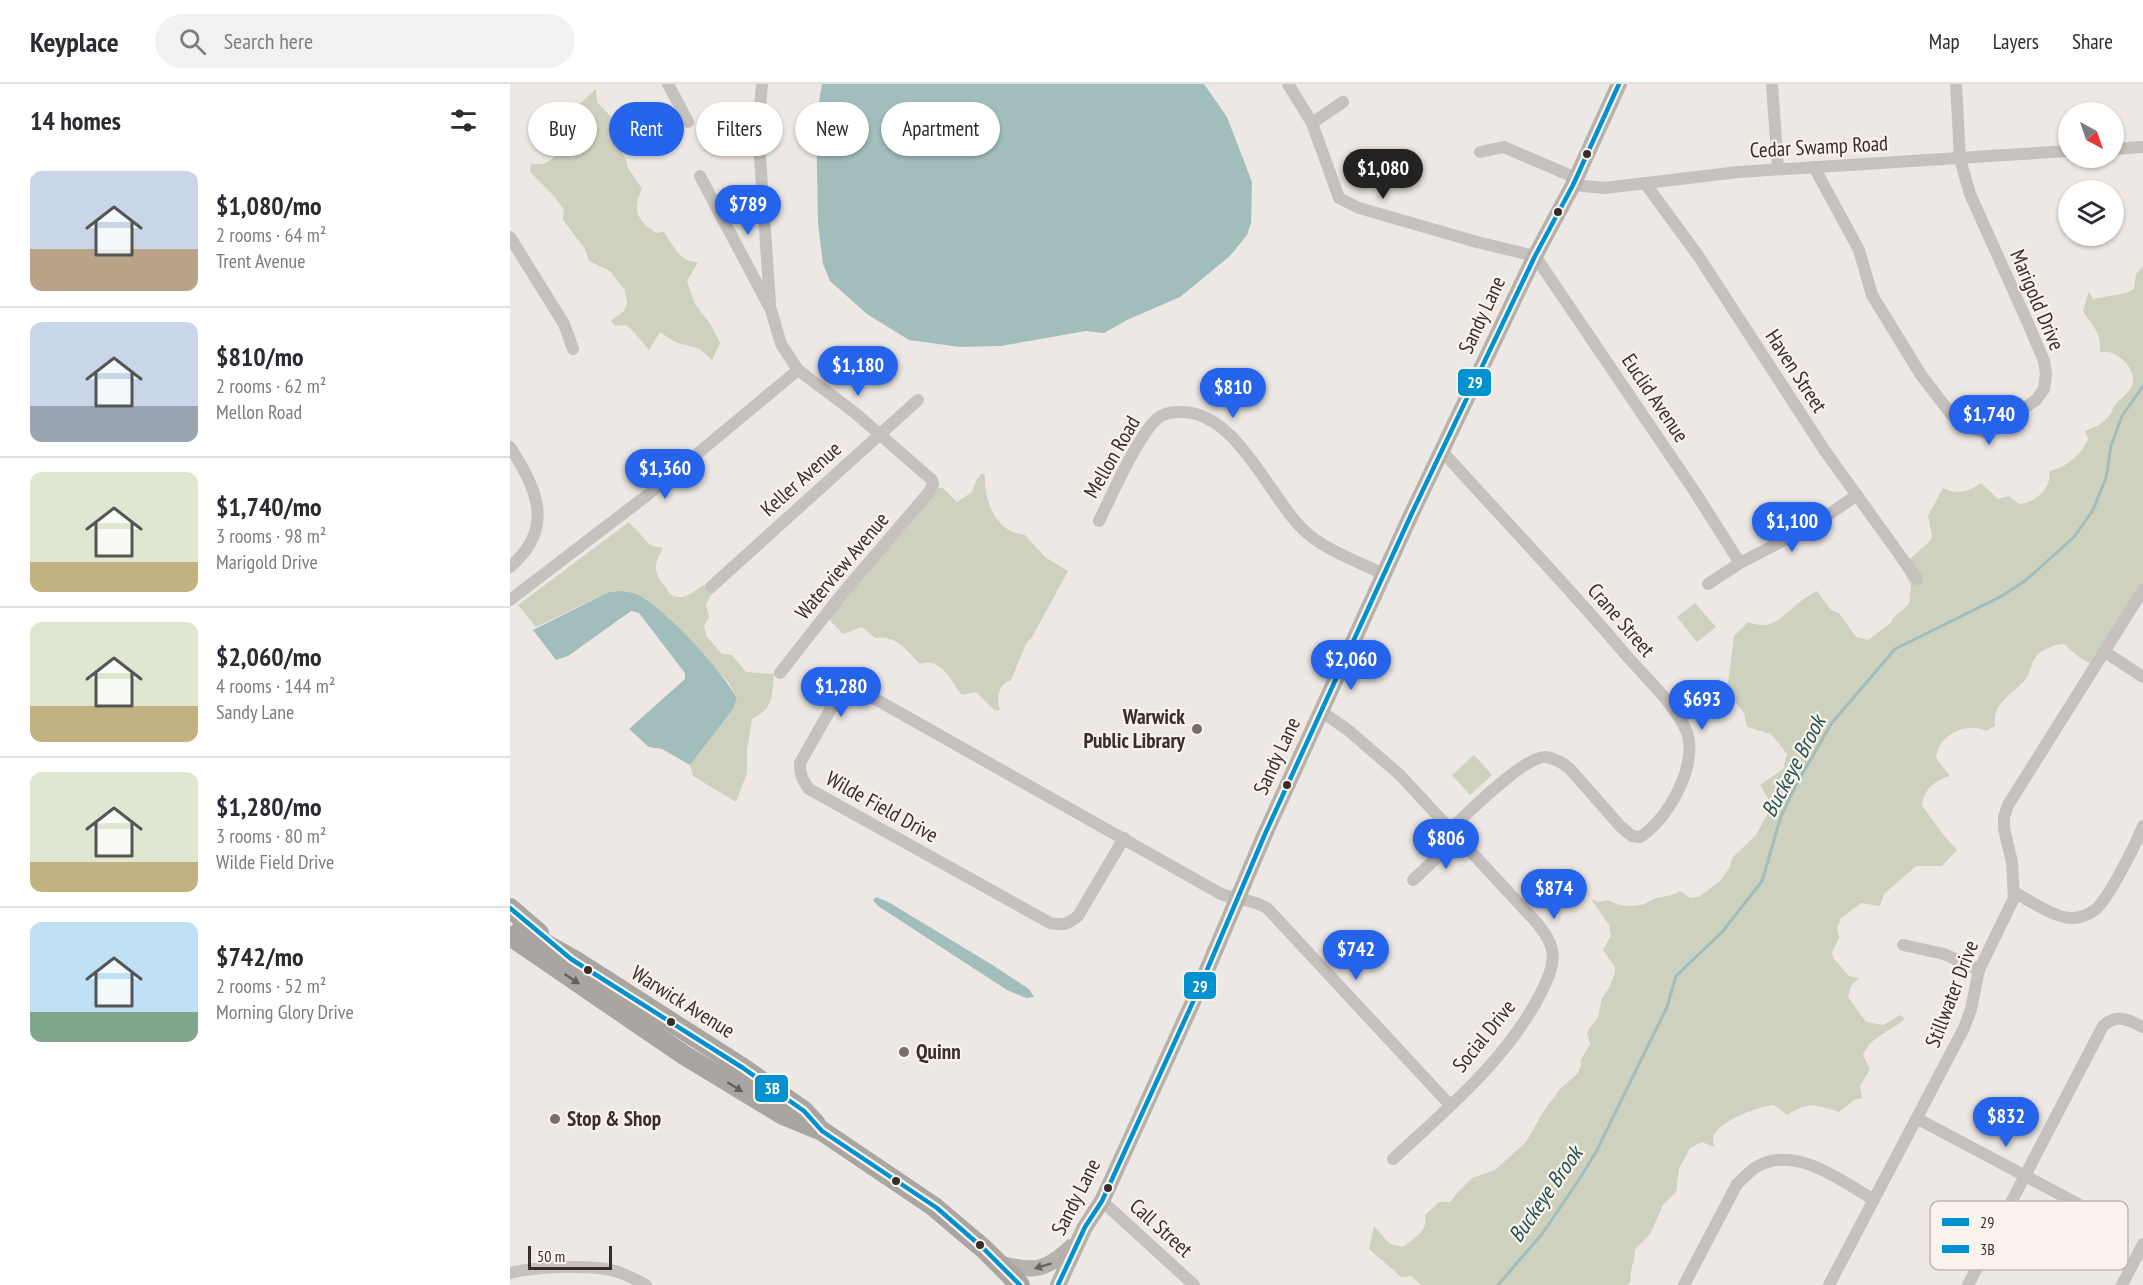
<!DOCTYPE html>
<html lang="en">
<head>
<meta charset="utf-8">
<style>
  body { margin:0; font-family:"PT Sans Narrow",sans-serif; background:#f2f2f3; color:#2b2b33; height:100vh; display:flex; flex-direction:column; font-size:22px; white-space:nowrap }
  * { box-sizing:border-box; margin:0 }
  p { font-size:20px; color:#7c7c81 }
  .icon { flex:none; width:33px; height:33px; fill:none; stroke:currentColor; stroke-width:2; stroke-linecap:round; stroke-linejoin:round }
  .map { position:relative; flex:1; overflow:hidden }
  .details { display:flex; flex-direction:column; background:#fff; width:510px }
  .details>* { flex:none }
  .hud { position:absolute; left:18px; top:18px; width:570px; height:54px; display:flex; gap:12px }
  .needle { width:39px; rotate:140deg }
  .fabs { position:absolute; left:1548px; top:18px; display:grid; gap:12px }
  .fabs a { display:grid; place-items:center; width:66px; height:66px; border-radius:50%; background:#fff; box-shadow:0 2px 4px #0004; font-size:30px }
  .scale { position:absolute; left:18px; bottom:15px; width:84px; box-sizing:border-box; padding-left:6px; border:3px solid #372e2a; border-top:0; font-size:16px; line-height:21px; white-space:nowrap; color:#372e2a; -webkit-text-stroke:4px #f9f3eb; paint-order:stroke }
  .price { position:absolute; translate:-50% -51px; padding:0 14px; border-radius:21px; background:#2563eb; color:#fff; font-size:20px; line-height:39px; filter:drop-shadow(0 2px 3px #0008) }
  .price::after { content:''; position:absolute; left:50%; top:36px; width:18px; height:14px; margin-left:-9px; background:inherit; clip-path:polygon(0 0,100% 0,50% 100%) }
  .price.on { background:#222; color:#fff }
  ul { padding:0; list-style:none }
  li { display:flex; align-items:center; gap:18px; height:150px; padding:0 30px }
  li+li { border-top:2px solid #e1e1e2 }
  li span { display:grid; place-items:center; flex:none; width:168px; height:120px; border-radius:12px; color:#555 }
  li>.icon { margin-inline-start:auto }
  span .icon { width:72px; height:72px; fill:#fffc; stroke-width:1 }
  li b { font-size:26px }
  h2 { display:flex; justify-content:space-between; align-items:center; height:72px; padding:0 30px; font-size:26px }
  .pill { padding:0 21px; border-radius:27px; background:#fff; box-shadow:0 2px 4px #0004; font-size:21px; line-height:54px }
  .pill.on { background:#2563eb; color:#fff }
  header { display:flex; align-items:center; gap:36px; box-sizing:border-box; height:84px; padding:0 30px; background:#fff; border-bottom:2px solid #e1e1e2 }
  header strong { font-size:28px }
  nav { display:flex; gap:33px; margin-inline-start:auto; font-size:21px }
  .search { width:420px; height:54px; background:#f2f2f3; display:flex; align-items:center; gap:15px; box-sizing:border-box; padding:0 21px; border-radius:33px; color:#7c7c81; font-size:22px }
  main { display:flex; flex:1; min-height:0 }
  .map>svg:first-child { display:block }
</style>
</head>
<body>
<header>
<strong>Keyplace</strong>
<div class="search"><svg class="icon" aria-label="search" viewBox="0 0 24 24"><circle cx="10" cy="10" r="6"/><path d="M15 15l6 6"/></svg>Search here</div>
<nav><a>Map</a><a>Layers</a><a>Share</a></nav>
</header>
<main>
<section class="details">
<h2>14 homes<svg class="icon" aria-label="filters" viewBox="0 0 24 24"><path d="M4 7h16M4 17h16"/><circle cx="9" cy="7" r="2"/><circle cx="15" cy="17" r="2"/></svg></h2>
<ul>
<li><span style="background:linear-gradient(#c9d6e8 65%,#b9a48a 0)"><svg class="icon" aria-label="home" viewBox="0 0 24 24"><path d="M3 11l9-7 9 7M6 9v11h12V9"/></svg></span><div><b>$1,080/mo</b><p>2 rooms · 64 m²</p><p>Trent Avenue</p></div></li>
<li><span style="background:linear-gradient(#c9d6e8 70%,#9aa5b1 0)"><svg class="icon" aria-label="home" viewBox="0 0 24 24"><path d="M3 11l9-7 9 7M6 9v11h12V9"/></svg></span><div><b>$810/mo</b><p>2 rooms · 62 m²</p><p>Mellon Road</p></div></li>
<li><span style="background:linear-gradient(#dfe7d0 75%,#c2b280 0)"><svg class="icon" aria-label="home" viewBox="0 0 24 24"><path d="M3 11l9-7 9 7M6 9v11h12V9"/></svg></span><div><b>$1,740/mo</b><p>3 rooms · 98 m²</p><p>Marigold Drive</p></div></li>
<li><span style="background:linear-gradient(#dfe7d0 70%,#c2b280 0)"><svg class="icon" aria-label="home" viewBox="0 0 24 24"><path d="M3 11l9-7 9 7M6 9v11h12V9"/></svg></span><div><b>$2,060/mo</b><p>4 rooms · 144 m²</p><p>Sandy Lane</p></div></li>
<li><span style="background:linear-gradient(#dfe7d0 75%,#c2b280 0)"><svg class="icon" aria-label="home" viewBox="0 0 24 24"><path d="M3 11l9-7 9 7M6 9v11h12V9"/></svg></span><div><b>$1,280/mo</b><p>3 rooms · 80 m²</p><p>Wilde Field Drive</p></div></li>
<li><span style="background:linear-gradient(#bfe0f5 75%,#7fa58c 0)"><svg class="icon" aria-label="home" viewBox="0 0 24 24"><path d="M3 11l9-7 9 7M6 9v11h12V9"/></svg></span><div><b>$742/mo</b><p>2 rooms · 52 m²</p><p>Morning Glory Drive</p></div></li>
</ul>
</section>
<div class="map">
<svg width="1633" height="1201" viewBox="0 0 1633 1201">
  <rect width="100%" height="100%" fill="#ede8e3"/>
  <g fill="#ced1be">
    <path d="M 86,5 L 87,18 L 103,35 L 101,47 L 116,76 L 118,84 L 132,105 C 122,126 126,135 146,149 L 154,148 C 164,162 170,179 188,178 L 177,197 L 185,220 L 201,241 L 210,259 L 202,276 L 190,265 L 165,258 L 150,248 L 139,266 L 123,247 L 116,241 L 105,242 L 101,237 L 114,227 L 117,219 L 115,206 L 100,187 L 79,177 L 75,165 L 53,136 L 54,126 L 44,112 L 20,88 L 21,79 C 37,85 46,71 56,61 L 55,50 L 48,39 L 52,28 L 65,24 Z"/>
    <path d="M 1633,182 L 1633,508 L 1587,583 L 1569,573 L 1554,560 C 1544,560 1532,565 1525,574 C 1520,581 1520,590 1515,596 C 1501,612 1483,617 1485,642 L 1476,647 C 1457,637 1428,651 1426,674 L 1440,692 C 1425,696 1413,706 1412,722 C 1424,737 1433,752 1447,766 L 1432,782 L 1406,782 L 1374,810 L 1370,822 L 1351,819 L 1331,834 L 1327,844 L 1329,854 L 1322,868 L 1324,875 L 1339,892 L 1349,894 L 1341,902 L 1338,913 L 1356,938 L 1373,941 L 1390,931 L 1395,935 C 1380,948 1361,952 1353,971 L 1360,985 L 1350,1002 L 1352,1014 L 1344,1016 L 1329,1028 C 1306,1021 1298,1017 1277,1031 L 1264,1021 C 1248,1022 1209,1037 1203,1053 C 1203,1054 1204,1062 1204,1063 L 1192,1058 L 1180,1064 L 1169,1085 L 1166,1108 L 1153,1121 L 1140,1150 L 1125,1166 C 1125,1178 1119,1186 1121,1197 L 1117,1201 L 911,1201 L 901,1192 L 891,1193 L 859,1165 L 864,1142 L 880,1160 L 893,1163 C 904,1154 919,1147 915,1131 L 929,1118 L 940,1118 L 948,1108 L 962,1094 L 985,1086 L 1016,1058 L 1033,1028 L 1050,1005 L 1068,989 L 1071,980 L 1070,977 L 1080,960 L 1077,948 L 1088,933 L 1092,914 L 1099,904 L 1105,889 L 1105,883 L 1093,866 L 1101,851 L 1099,841 L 1081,815 L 1088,818 L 1097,816 C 1109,822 1121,824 1134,820 C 1139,818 1143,815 1147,814 C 1156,812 1162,812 1170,807 L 1180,814 L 1189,813 L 1210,797 L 1220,783 L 1222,774 L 1246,751 L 1257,731 L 1260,718 L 1250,701 L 1273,685 L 1277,670 L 1261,650 L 1237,643 L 1234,629 L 1217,607 L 1224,552 L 1238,538 C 1264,548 1272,531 1291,517 C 1296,513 1302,510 1307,507 L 1321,526 L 1329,529 L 1346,553 L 1358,556 L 1381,539 L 1383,534 L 1399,520 L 1401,501 L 1391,483 L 1420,457 L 1422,452 L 1418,432 L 1433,404 C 1448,411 1458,408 1471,399 L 1488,415 L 1499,412 L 1509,420 C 1525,419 1543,404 1539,387 C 1556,384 1572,370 1578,355 L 1575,347 C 1584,344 1594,339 1599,332 C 1602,329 1602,324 1606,320 C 1612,313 1621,308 1623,298 C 1625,283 1605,264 1590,268 C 1592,251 1583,241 1573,228 L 1579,207 L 1583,215 L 1616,209 L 1624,205 L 1626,190 Z"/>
    <path d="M 472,389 L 475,392 C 474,417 486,449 515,451 L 535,473 L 558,487 L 522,553 L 516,560 L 501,596 C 488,601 486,613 490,626 L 485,627 L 466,608 L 452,611 C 440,596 432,573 410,580 C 397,567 386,550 365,554 L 352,543 L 333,550 L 316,532 L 423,404 L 433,404 L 447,418 L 462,408 L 466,397 Z"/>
    <path d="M 119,438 L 140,461 L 153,464 C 143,483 143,487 156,504 C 159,508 161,512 167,513 C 176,515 186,506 193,501 L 201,503 L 212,501 L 200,512 L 196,521 L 199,533 L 194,542 L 197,553 L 212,570 L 222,571 L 236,588 L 264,590 C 262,612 264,624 242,635 L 237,666 L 237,689 L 226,718 L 183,692 L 180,681 L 223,625 L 227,614 L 219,599 L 157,532 L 110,507 L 99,508 L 26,543 L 8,521 Z"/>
    <polygon points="1185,519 1206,543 1187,558 1167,533"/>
    <polygon points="964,671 982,691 960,711 942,691"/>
  </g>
  <g fill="#a1bdbc">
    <polygon points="312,0 694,0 717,33 742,98 741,139 737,151 720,172 670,213 617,236 594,249 576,247 491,262 450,263 399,256 357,230 320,197 313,180 308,139 306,37"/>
    <path d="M 110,507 C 115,508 123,508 128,511 C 156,525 212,587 227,614 L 223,625 L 180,681 L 152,665 L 139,663 L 119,645 L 175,595 L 175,589 L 129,529 L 121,527 L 58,572 L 46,576 L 23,546 L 99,508 Z"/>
    <polygon points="366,813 380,819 484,882 519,905 524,913 516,914 497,906 368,822 363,816"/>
  </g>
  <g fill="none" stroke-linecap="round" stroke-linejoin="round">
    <polyline stroke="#a1bdbc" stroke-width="3" points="988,1201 1032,1150 1068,1097 1086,1068 1157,923 1166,892 1213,847 1252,797 1271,732 1286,701 1321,640 1385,565 1490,513 1515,497 1564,453 1583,426 1596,394 1601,362 1612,332 1633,302"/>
    <g stroke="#c6c1bc" stroke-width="12">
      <polyline points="158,0 178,38"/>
      <polyline points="252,0 248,44 260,219"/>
      <polyline points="778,0 802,39 829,114 849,124 967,158 1025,172 1185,408 1230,479"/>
      <polyline points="1262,0 1268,85"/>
      <polyline points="802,39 833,18"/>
      <polyline points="1604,65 1633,63"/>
      <polyline points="970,68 994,63 1066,94"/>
      <polyline points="1304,83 1349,166 1362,211 1411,291 1441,330 1456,343 1474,348 1487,343 1526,316 1534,305 1536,290 1534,277 1517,237 1460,110 1450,75 1446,0"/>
      <polyline points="190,92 261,226 271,260 288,286 344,328 422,396 423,400 420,407 332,510 270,589"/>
      <polyline points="1135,99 1189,173 1315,367 1407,495"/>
      <polyline points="1063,101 1095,104 1228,88 1558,67"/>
      <polyline points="0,153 54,240 63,265"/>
      <path d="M 0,363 C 28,407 45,444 0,483"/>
      <path d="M 932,367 C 993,435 1057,501 1116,571 C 1136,594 1163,618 1176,646 C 1190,679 1158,736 1130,753 L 1122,752 L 1111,743 L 1060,685 C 1053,679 1045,674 1035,673 C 1013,673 958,729 940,746"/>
      <path d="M 589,437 C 601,413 629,349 648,334 C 654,329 662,328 670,328 C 729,327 760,418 798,450 C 818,467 851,479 875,491"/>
      <polyline points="1198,500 1230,479 1305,440 1347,411"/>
      <polyline points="201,503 408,316"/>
      <polyline points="0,516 140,409 288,286"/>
      <polyline points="1595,568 1633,593"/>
      <path d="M 812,628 L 838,646 L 890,691 L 1027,839 C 1033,847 1040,855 1042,866 C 1045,879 1038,894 1033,905 C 999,974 938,1024 883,1075"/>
      <path d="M 614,754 L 568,832 C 558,840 552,842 540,839 L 299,705 C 292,696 290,690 290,679 L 328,612 C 338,603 349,607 360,612 L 711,810 C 725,815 745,816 757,824 L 940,1021"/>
      <polyline points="903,796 948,754"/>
      <path d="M 1504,808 C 1519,816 1546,835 1563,834 C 1570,834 1579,830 1585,826 C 1599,814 1626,760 1633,742"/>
      <polyline points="1393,861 1434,870 1469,886"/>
      <polyline points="1408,1035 1570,1121"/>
      <polyline points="592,1117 684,1201"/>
      <path d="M 0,1189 C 24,1183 82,1180 105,1187 C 116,1190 126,1196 136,1201"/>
      <path d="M 1174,1201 L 1227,1100 C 1234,1094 1239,1087 1248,1082 C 1286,1061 1331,1097 1363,1115"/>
      <polyline points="1319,1201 1454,944 1461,925 1469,886 1504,814 1502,778 1494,745 1494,733 1498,721 1633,506"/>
      <path d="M 1458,1201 L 1593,942 C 1607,929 1618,936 1633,943"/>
      <polyline points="1612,1201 1633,1160"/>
    </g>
    <g stroke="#b7b1ac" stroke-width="16">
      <path d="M 488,1179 C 523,1188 535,1188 561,1163"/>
      <polyline points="548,1201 575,1143 592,1117 688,907 755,750 901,431 1025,172 1063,101 1109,0"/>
    </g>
    <g stroke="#aba5a1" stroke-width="20">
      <polyline points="0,824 29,849"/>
      <polyline points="11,846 66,877 233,984 294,1027 306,1040"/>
      <polyline points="0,852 174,971 273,1031 312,1047 423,1122 474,1165 510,1201"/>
    </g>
    <defs>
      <polyline id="bus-1" points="548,1201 575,1143 592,1117 688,907 755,750 901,431 1025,172 1063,101 1109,0"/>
      <polyline id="bus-2" points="0,824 61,875 233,984 294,1027 312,1047 427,1124 474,1165 510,1201"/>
    </defs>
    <use href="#bus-1" stroke="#f9f3eb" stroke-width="9"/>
    <use href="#bus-2" stroke="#f9f3eb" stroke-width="9"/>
    <use href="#bus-1" stroke="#0092d0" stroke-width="4.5"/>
    <use href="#bus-2" stroke="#0092d0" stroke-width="4.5"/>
  </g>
  <defs><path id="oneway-solid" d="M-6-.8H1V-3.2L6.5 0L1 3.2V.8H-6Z" transform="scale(1.5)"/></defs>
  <g fill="#655e5a">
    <use href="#oneway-solid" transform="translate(62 895) rotate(34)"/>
    <use href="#oneway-solid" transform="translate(225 1003) rotate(32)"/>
  </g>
  <use fill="#6a625e" href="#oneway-solid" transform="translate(533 1182) rotate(163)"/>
  <g fill="#372e2a" stroke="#f9f3eb" stroke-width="2">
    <circle cx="1077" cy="70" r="5"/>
    <circle cx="1048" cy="128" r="5"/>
    <circle cx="777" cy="701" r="5"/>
    <circle cx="78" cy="886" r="5"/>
    <circle cx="161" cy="938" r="5"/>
    <circle cx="386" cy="1097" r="5"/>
    <circle cx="598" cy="1104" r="5"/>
    <circle cx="470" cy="1161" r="5"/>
  </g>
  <g fill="#776f6b" stroke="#f9f3eb" stroke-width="2">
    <circle cx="687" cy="645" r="6"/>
    <circle cx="394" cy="968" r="6"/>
    <circle cx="45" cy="1035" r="6"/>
  </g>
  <g text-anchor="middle" stroke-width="4.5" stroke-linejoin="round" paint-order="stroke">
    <g font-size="21" fill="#372e2a" stroke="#f9f3eb">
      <text transform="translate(1309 63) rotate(-3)" y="7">Cedar Swamp Road</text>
      <text transform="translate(1527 216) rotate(67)" y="7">Marigold Drive</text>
      <text transform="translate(972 231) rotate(-65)" y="7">Sandy Lane</text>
      <text transform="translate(1286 287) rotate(57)" y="7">Haven Street</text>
      <text transform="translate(1145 314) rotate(56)" y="7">Euclid Avenue</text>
      <text transform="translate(602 373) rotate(-60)" y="7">Mellon Road</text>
      <text transform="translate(291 395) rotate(-42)" y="7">Keller Avenue</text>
      <text transform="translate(332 482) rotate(-50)" y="7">Waterview Avenue</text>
      <text transform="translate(1111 536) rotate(49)" y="7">Crane Street</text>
      <text transform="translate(767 672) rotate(-65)" y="7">Sandy Lane</text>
      <text transform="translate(372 723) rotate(29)" y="7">Wilde Field Drive</text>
      <text transform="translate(1442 910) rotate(-69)" y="7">Stillwater Drive</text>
      <text transform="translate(173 918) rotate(32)" y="7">Warwick Avenue</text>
      <text transform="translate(974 952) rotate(-51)" y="7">Social Drive</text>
      <text transform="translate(566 1113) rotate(-63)" y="7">Sandy Lane</text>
      <text transform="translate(651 1144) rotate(42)" y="7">Call Street</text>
    </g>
    <g font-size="21" font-weight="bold" fill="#372e2a" stroke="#f9f3eb" text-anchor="start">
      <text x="675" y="640" text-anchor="end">Warwick<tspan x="675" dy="24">Public Library</tspan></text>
      <text x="406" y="975">Quinn</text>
      <text x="57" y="1042">Stop &amp; Shop</text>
    </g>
    <g font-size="22" font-style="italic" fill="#225255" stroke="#f9f3eb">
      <text transform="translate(1283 682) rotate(-62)" y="8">Buckeye Brook</text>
      <text transform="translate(1035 1110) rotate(-55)" y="8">Buckeye Brook</text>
    </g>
  </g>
  <rect x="1420" y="1117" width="198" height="69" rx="9" fill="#f9f3eb" stroke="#bfb8b1" stroke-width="1.5"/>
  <rect x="1432" y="1134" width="27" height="8" fill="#0092d0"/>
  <rect x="1432" y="1161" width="27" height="8" fill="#0092d0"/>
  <g font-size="16" fill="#372e2a">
    <text x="1470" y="1144">29</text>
    <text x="1470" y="1171">3B</text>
  </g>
  <g stroke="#f9f3eb" stroke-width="2">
    <rect x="947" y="284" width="35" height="29" rx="6" fill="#0092d0"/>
    <rect x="673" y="887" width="34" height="29" rx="6" fill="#0092d0"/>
    <rect x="244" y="990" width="35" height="29" rx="6" fill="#0092d0"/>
  </g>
  <g font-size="16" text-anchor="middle" font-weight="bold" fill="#fff">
    <text x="965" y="304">29</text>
    <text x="690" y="908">29</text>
    <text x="262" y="1010">3B</text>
  </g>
</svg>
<div class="fabs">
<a><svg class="needle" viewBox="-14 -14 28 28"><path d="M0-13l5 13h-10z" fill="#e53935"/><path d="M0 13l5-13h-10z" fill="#7c7c81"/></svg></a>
<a><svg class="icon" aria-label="layers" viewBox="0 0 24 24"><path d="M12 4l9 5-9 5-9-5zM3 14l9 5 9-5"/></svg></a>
</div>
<div class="scale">50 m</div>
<b class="price on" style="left:873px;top:116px">$1,080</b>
<b class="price" style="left:238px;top:152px">$789</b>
<b class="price" style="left:348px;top:313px">$1,180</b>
<b class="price" style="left:723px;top:335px">$810</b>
<b class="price" style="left:1479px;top:362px">$1,740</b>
<b class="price" style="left:155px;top:416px">$1,360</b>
<b class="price" style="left:1282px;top:469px">$1,100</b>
<b class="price" style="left:841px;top:607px">$2,060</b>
<b class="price" style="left:331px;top:634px">$1,280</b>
<b class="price" style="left:1192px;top:647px">$693</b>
<b class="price" style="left:936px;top:786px">$806</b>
<b class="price" style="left:1044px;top:836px">$874</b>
<b class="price" style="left:846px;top:897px">$742</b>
<b class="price" style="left:1496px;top:1064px">$832</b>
<div class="hud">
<a class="pill">Buy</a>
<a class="pill on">Rent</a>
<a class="pill">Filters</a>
<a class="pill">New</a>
<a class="pill">Apartment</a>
</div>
</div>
</main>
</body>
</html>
